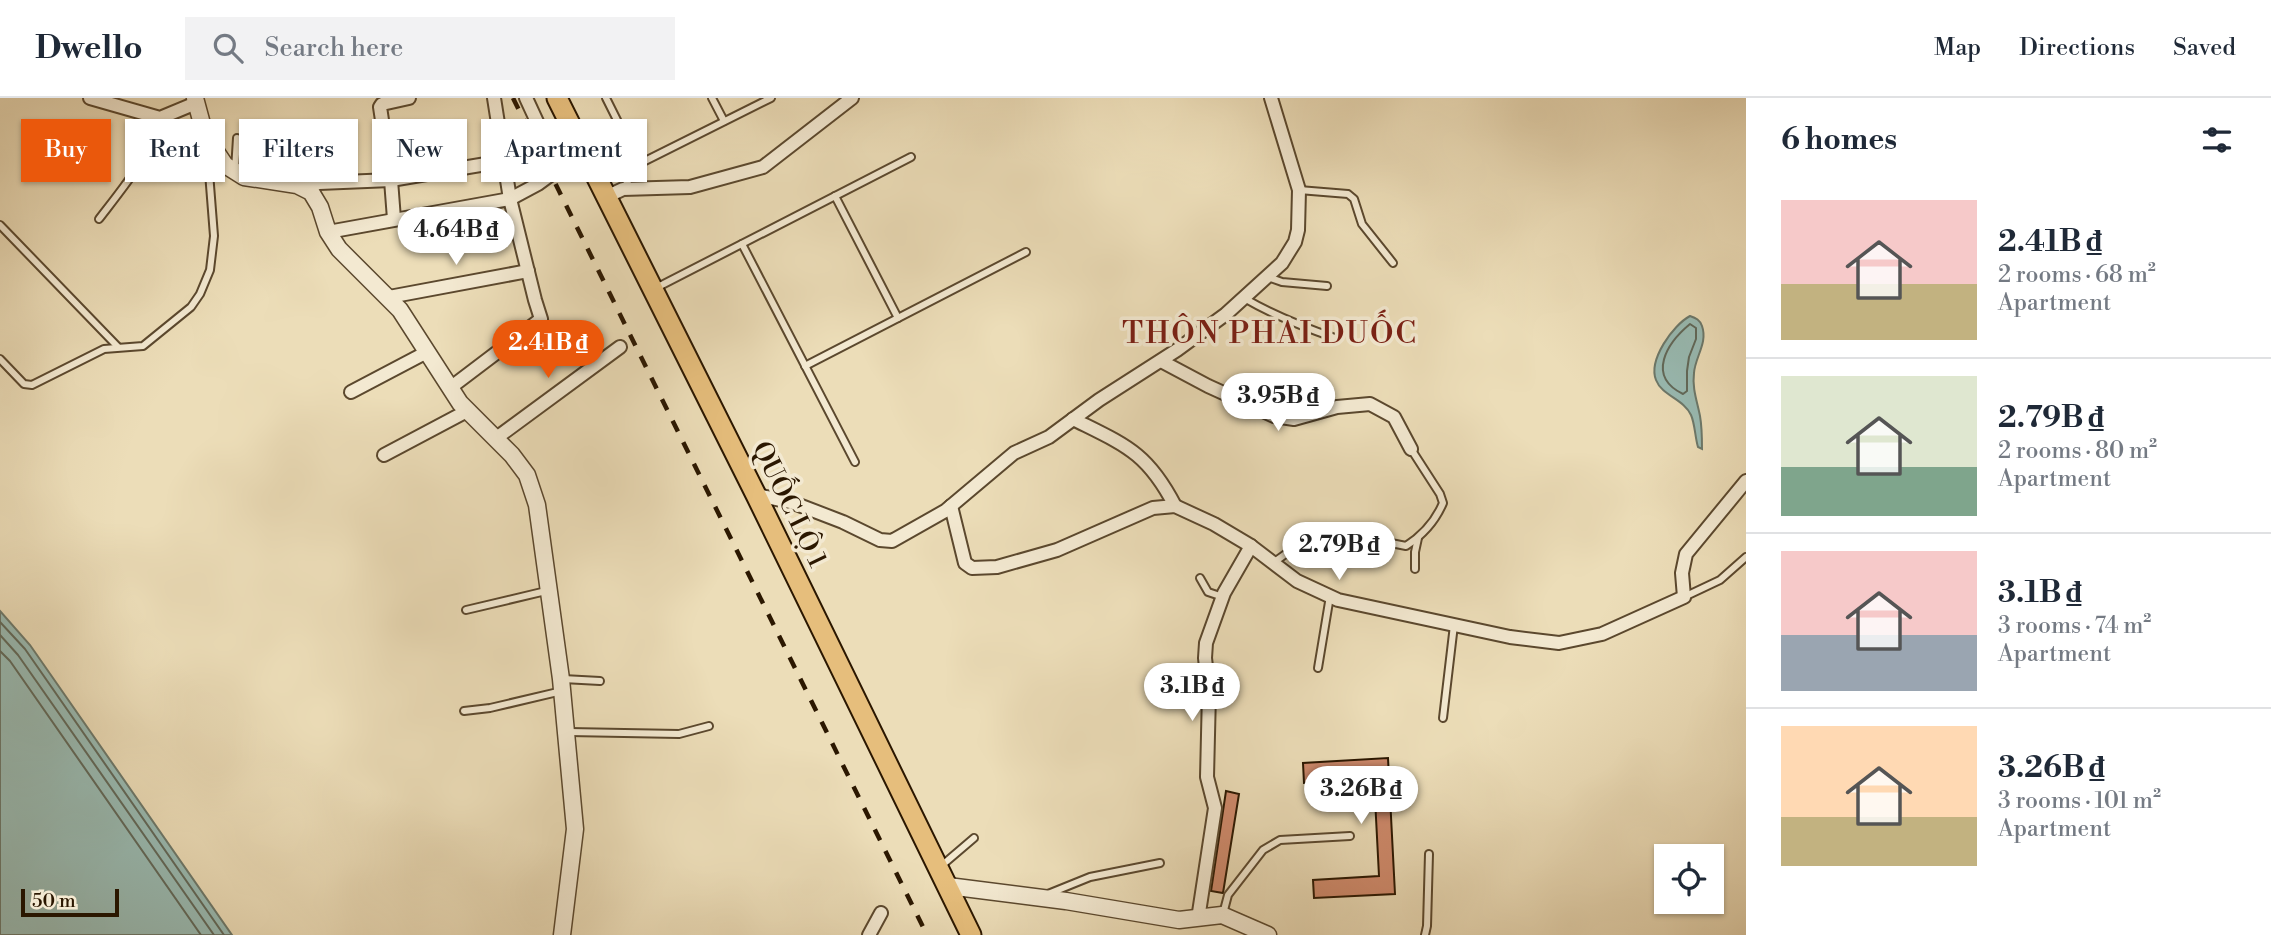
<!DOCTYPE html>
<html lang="en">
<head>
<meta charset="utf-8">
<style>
  body { margin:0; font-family:"Libre Bodoni",serif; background:#f2f2f3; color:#1f2937; height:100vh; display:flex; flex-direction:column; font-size:26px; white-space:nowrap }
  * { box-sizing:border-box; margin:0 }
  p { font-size:23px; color:#747a83 }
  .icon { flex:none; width:38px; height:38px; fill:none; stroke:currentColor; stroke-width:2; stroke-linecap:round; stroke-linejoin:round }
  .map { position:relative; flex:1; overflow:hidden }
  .details { display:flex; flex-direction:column; background:#fff; width:525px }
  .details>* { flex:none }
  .hud { position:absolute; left:21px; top:21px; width:665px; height:63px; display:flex; gap:14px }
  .buttons { position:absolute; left:1654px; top:746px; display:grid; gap:14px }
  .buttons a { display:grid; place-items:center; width:70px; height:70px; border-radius:0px; background:#fff; box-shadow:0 2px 5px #0004; font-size:35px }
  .scale { position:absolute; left:21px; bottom:18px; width:98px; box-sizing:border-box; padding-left:7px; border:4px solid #2b1700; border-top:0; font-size:19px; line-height:24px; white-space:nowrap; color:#2b1700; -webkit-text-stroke:5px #f3e9d1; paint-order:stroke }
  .price { position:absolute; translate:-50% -60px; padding:0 16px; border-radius:24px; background:#fff; color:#222; font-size:23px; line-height:46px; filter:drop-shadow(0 2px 4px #0008) }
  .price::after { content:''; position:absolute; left:50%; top:42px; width:21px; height:16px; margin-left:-10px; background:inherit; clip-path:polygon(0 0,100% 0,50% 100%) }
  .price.active { background:#ea580c; color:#fff }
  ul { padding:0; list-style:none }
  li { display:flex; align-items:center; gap:21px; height:175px; padding:0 35px }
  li+li { border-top:2px solid #e0e1e3 }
  li span { display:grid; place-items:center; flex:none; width:196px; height:140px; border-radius:0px; color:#555 }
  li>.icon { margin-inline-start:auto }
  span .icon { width:84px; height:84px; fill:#fffc; stroke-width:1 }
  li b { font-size:30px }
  h2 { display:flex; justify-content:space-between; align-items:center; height:84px; padding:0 35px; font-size:30px }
  .chip { padding:0 24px; border-radius:0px; background:#fff; box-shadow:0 2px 5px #0004; font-size:24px; line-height:63px }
  .chip.active { background:#ea580c; color:#fff }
  header { display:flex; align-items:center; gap:42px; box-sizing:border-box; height:98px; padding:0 35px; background:#fff; border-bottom:2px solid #e0e1e3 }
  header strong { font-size:33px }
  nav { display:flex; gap:38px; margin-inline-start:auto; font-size:24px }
  .search { width:490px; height:63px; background:#f2f2f3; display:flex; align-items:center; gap:18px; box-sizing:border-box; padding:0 24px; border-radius:0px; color:#747a83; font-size:26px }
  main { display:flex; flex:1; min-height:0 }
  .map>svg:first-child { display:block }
</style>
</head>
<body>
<header>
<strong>Dwello</strong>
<div class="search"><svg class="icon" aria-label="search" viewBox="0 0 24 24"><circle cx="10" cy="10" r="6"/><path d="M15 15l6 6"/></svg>Search here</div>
<nav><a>Map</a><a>Directions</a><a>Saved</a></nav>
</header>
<main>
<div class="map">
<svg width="1746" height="837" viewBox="0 0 1746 837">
  <rect width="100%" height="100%" fill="#ecddb8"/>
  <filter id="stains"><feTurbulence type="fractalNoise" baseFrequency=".00286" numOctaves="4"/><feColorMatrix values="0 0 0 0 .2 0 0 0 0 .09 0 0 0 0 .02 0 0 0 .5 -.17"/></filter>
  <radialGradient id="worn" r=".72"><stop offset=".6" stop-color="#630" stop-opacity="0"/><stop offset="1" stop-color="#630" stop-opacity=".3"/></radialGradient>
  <g fill="#99bbb3" stroke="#6d796b" stroke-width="2">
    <path d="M 1690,218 C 1696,220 1700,222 1702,228 C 1708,245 1695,259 1694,275 C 1692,290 1697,303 1700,318 C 1702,329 1702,340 1702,351 L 1698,349 C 1695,339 1695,326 1691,317 C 1684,301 1662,298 1656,282 C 1648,262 1673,227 1690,218 Z"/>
    <polygon points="0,513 30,547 232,837 0,837"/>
  </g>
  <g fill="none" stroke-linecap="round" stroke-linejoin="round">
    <g stroke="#62695a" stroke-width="2">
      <path d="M 1690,226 L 1696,230 L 1696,241 L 1689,259 L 1687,273 L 1687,293 L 1683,296 C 1646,278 1667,245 1690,226 Z"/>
      <polyline points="0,524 25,551 224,837"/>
      <polyline points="0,537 18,557 214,837"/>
      <polyline points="0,553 10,563 201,837"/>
    </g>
  </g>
  <g fill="#cf8a6c" stroke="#2b1700" stroke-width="2">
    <polygon points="1388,660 1395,796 1314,800 1313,782 1379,778 1374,681 1304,685 1303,665"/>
    <polygon points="1226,693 1239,696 1223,795 1211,793"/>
  </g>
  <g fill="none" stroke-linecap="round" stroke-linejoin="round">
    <defs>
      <g id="service">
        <polyline points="606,0 639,66 623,91"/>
        <polyline points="712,0 724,23"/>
        <polyline points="639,66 771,0"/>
        <polyline points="235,72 237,40"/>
        <polyline points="1299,92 1348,96 1354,101 1362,126 1393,165"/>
        <polyline points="835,98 898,220"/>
        <path d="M 99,121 C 118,96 156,51 160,20"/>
        <polyline points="0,127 118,249"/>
        <polyline points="742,146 855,364"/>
        <polyline points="1268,179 1282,184 1327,188"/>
        <polyline points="654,191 911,59"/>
        <path d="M 1244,200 C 1273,217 1303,229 1335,240"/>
        <polyline points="0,261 24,286 32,287 104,251 143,248 191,209 200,196 210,172 214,138 207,49"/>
        <polyline points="805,268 1026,154"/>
        <path d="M 1273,465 L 1294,450 L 1317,446 L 1351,442 L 1391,445 L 1406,448 C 1423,437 1435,424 1443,405 L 1440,396 L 1411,351"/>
        <polyline points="1415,471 1415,454 1418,440"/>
        <polyline points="1200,480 1208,494 1223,499"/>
        <polyline points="1684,499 1720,482 1746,459"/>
        <polyline points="466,512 546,493"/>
        <polyline points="1318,570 1330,498"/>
        <polyline points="563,581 600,583"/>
        <polyline points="464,613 490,610 562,593"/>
        <polyline points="1443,620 1454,527"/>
        <polyline points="569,634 679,636 709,628"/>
        <polyline points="940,769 974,740"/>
        <polyline points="1048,796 1090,779 1160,765"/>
        <polyline points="1223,816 1228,797 1263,752 1280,742 1350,738"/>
        <polyline points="1425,837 1427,828 1429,756"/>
      </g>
      <g id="minor">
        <polyline points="90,0 160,20 196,5"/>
        <polyline points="306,90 319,85 391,82 504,63"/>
        <polyline points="606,99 623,91 690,89 763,69 852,0"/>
        <polyline points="394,121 391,82 380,9 382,6 409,0"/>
        <polyline points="328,134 510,101 538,86 557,72 556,65 526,0"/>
        <polyline points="389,199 528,173"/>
        <polyline points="1161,263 1208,288 1274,318 1294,321 1337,309 1370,306 1394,319 1411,351"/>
        <polyline points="450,290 541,221 535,202 510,101 494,0"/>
        <polyline points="351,294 427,254"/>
        <path d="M 1073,321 C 1125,347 1147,354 1175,408"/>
        <polyline points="495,341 620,249"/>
        <polyline points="384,357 467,313"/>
        <polyline points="756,397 791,404 843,424 880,442 892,443 945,413 1014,355 1049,339 1099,302 1177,252 1226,216 1282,165 1295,144 1298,132 1299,92 1271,0"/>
        <polyline points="951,408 965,465 972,470 997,469 1057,452 1153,410 1175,408 1214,426 1251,448 1297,483 1338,502 1510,539 1559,545 1602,536 1684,499 1682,475 1686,456 1746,383"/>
        <polyline points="1198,821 1215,710 1207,679 1209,595 1205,560 1206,545 1224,495 1251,448"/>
        <polyline points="869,837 881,815"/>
      </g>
      <g id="tertiary">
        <polyline points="195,0 205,37 225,67 244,79 297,87 311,94 320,109 328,134 339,151 400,212 460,305 512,357 527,377 537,407 561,581 575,731 562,837"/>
        <polyline points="948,788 1066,803 1179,822 1222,817 1268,837"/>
      </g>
      <polyline id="trunk" points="557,0 756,397 971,837"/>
    </defs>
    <use href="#service" stroke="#5b482e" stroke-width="10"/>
    <use href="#minor" stroke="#5b482e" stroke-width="16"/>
    <use href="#tertiary" stroke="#5b482e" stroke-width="19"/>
    <use href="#trunk" stroke="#2b1700" stroke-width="23"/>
    <use href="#service" stroke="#f3e9d1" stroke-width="6"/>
    <use href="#minor" stroke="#f3e9d1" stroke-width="12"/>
    <use href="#tertiary" stroke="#f3e9d1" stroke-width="16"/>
    <use href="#trunk" stroke="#e6be7c" stroke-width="19"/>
    <polyline stroke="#2b1700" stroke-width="4.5" stroke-dasharray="12 12" stroke-linecap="butt" points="513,0 927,837"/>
  </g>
  <g text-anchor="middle" stroke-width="7" stroke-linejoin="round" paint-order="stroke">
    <g font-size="26" fill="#2b1700" stroke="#f3e9d1">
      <text transform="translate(790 406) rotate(64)" y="9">QUỐC LỘ 1</text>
    </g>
    <g font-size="30" letter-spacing="2" fill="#7a1f14" stroke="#f3e9d1">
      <text x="1270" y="245">THÔN PHAI DUỐC</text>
    </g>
  </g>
  <rect width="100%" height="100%" filter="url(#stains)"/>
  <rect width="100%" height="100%" fill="url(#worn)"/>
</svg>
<div class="buttons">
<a><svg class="icon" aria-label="locate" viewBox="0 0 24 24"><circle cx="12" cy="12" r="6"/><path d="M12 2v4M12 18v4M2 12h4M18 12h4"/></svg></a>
</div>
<div class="scale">50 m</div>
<b class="price" style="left:456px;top:169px">4.64B ₫</b>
<b class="price active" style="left:548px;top:282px">2.41B ₫</b>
<b class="price" style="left:1278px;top:335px">3.95B ₫</b>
<b class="price" style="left:1339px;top:484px">2.79B ₫</b>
<b class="price" style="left:1192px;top:625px">3.1B ₫</b>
<b class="price" style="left:1361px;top:728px">3.26B ₫</b>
<div class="hud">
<a class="chip active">Buy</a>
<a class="chip">Rent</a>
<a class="chip">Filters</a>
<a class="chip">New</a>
<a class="chip">Apartment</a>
</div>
</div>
<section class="details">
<h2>6 homes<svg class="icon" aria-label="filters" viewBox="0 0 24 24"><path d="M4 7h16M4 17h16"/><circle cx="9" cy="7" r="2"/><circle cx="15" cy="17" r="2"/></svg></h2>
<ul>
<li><span style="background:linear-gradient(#f6c9c9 60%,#c2b280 0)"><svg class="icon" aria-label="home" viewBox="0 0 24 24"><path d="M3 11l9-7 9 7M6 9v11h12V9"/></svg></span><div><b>2.41B ₫</b><p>2 rooms · 68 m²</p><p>Apartment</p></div></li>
<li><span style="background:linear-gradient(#dfe7d0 65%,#7fa58c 0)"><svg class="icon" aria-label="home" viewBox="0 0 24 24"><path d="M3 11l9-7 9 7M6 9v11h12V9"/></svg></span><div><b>2.79B ₫</b><p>2 rooms · 80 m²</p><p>Apartment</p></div></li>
<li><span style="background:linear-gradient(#f6c9c9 60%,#9aa5b1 0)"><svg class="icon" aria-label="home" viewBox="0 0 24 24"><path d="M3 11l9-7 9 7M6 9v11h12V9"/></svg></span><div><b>3.1B ₫</b><p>3 rooms · 74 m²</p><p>Apartment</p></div></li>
<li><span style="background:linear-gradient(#ffd9b3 65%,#c2b280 0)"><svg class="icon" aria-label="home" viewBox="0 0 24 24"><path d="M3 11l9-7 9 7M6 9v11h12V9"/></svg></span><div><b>3.26B ₫</b><p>3 rooms · 101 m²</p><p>Apartment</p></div></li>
</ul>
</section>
</main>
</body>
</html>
